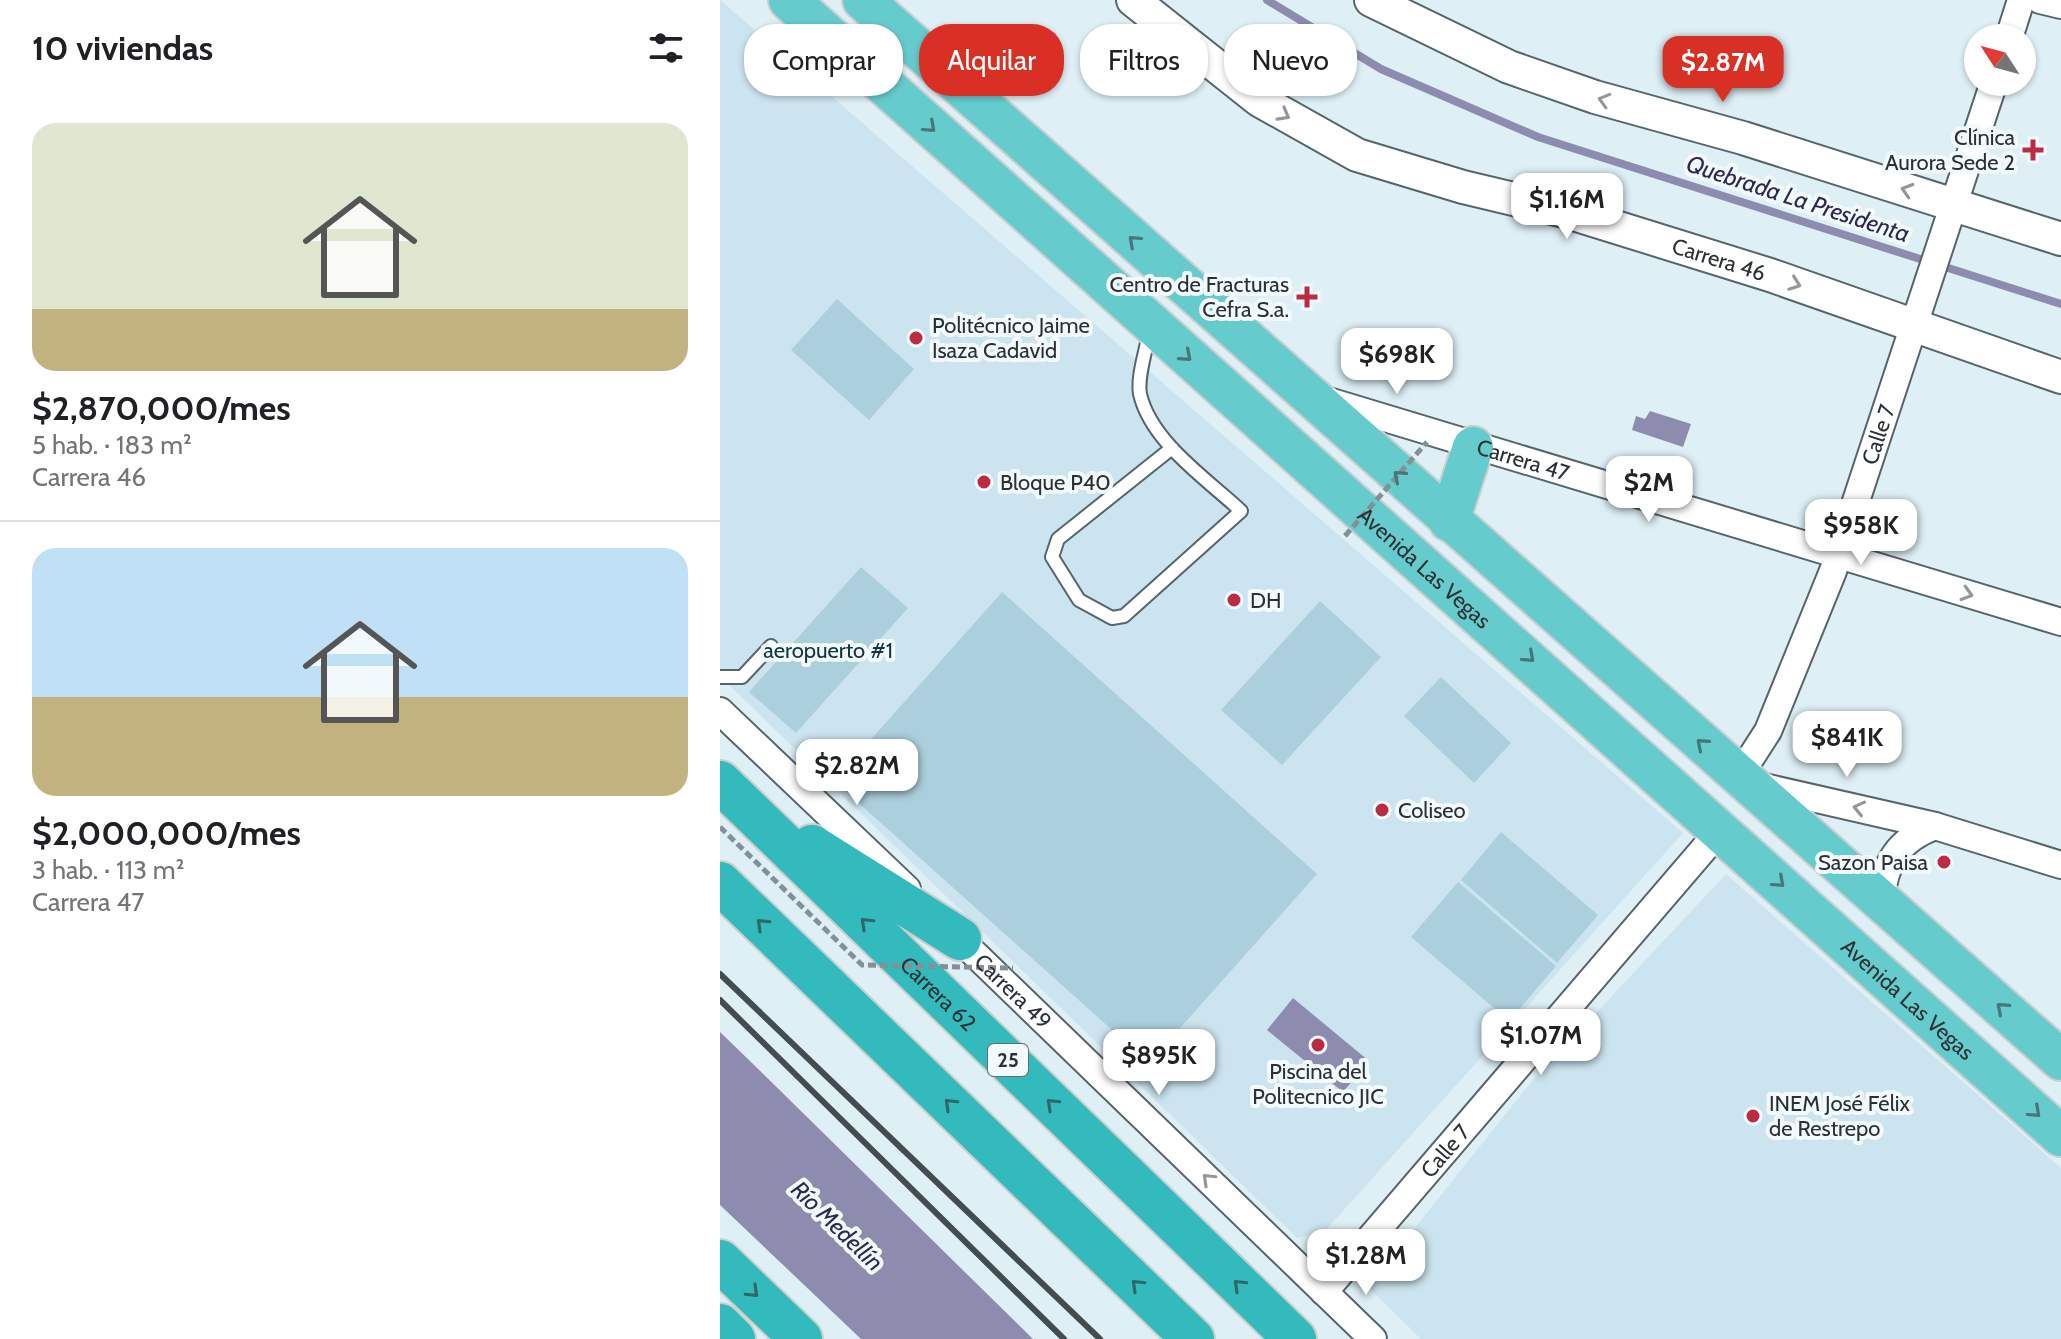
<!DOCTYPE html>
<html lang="es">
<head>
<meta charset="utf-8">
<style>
  body { margin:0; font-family:Cabin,sans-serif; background:#f2f2f2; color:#202124; height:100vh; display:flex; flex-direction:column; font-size:30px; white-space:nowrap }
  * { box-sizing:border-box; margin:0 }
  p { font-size:26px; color:#757577 }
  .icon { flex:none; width:44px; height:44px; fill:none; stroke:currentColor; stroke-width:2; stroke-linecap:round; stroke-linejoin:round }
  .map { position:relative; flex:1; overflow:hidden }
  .side { display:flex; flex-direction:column; background:#fff; width:720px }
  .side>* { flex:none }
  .guide { position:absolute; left:24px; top:24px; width:760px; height:72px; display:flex; gap:16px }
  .needle { width:52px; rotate:306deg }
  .fabs { position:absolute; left:1244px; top:24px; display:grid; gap:16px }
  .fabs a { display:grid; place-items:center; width:72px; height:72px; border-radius:50%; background:#fff; box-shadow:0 2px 6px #0004; font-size:40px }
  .price { position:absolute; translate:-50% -68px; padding:0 18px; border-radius:16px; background:#fff; color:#222; font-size:26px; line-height:52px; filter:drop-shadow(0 2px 4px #0008) }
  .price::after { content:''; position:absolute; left:50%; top:48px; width:24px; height:18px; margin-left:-12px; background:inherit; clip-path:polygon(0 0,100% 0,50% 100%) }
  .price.selected { background:#d93025; color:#fff }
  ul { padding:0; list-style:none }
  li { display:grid; align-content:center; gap:16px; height:424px; padding:0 32px }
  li+li { border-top:2px solid #e0e0e0 }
  li span { display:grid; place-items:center; height:248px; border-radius:24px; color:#555 }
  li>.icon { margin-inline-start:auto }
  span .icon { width:144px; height:144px; fill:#fffc; stroke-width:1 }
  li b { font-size:34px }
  h2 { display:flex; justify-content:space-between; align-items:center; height:96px; padding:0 32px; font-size:34px }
  .pill { padding:0 28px; border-radius:32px; background:#fff; box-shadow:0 2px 6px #0004; font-size:28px; line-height:72px }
  .pill.selected { background:#d93025; color:#fff }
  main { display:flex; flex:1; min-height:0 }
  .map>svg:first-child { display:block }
</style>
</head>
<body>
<main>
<section class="side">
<h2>10 viviendas<svg class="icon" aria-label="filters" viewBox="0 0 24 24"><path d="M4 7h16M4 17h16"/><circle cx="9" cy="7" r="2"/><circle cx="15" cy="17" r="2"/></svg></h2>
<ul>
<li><span style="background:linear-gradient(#dfe7d0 75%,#c2b280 0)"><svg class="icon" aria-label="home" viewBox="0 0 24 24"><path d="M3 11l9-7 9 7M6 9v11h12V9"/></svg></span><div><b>$2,870,000/mes</b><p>5 hab. · 183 m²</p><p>Carrera 46</p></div></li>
<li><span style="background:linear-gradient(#bfe0f5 60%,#c2b280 0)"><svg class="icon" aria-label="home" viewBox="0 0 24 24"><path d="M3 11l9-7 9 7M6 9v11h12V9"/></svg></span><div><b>$2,000,000/mes</b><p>3 hab. · 113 m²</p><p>Carrera 47</p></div></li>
</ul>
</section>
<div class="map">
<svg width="1341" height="1339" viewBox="0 0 1341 1339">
  <rect width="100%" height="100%" fill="#deeff6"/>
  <g fill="#cce4ef">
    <polygon points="0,0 963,833 604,1232 577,1238 0,676"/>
    <polygon points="1006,874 1341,1168 1341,1339 701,1339 648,1287 807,1087"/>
  </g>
  <g fill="#accfde">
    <polygon points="117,299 194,369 149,420 71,350"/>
    <polygon points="141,567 188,608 76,733 29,692"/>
    <polygon points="282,592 597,874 429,1063 114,781"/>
    <polygon points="600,601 661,657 562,765 501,710"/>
    <polygon points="721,677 791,743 754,783 684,716"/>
    <polygon points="781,832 878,915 837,963 741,880"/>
    <polygon points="738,882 836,966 789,1021 691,937"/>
  </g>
  <g fill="#8d8caf">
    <polygon points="930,411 971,424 963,447 912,430 916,416 925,419"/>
    <polygon points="573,998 649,1061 623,1092 547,1030"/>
    <polygon points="0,1032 33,1064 313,1339 141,1339 0,1205"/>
  </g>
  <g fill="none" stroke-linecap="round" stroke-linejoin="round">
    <polyline stroke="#8d8caf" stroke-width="8" points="547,0 661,69 818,137 1341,304"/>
    <defs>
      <g id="service">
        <path d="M 429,333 C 426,351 417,377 420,394 C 431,442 487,479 521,511 L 404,616 L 392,618 L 359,600 L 332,557 L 338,539 L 452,448"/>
        <polyline points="0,677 22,677 51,646"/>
      </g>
      <g id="minor">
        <polyline points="1320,0 1341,5"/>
        <polyline points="1289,38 1301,0"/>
        <path id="s1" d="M 602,399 L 1341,622"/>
        <polyline points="0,711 187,889"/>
        <path id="s2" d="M 1019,776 L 1048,731 L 1113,571 L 1274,82"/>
        <polyline points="1035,785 1215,826 1341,865"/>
        <path d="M 1161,901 C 1164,863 1178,840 1215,826"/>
        <path id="s3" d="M 230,930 L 653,1339"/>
        <path id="s4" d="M 604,1292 L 1001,829"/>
      </g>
      <g id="tertiary">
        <path id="s5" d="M 413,0 L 539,100 L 637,155 L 743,187 L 844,211 L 1050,275 L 1341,377"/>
        <polyline points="651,0 789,67 875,97 1023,138 1341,239"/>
      </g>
      <g id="primary">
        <path id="s6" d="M 69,0 L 1341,1136"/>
        <polyline points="143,0 1341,1060"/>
        <polyline points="729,521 753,447"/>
      </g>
      <g id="trunk">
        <path id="s7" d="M 0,782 L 575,1339"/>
        <polyline points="92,846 240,939"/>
        <polyline points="0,883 473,1339"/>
        <polyline points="0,1261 81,1339"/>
        <polyline points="0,1325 14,1339"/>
      </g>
    </defs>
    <use href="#service" stroke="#56656b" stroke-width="16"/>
    <use href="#minor" stroke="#56656b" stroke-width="30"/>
    <use href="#tertiary" stroke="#56656b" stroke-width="36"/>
    <use href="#primary" stroke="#cccece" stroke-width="44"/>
    <use href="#trunk" stroke="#cccece" stroke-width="46"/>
    <use href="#service" stroke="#fff" stroke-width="12"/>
    <use href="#minor" stroke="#fff" stroke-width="26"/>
    <use href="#tertiary" stroke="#fff" stroke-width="32"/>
    <use href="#primary" stroke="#66cbcd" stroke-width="40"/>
    <use href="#trunk" stroke="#33babc" stroke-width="42"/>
    <g stroke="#454c50" stroke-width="6">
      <polyline points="0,974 380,1339"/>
      <polyline points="0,1000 344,1339"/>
    </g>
    <g stroke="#849095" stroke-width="5" stroke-dasharray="8 4" stroke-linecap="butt">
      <polyline points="625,536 707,442"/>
      <polyline points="0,827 142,965 293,968"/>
    </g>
  </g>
  <defs><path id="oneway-chevron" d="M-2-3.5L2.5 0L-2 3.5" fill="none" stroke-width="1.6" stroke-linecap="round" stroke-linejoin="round" transform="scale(2)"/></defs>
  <g stroke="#95989a">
    <use href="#oneway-chevron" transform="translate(884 100) rotate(-164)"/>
    <use href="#oneway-chevron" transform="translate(564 115) rotate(29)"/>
    <use href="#oneway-chevron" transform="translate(1187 190) rotate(-163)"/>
    <use href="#oneway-chevron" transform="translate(1075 284) rotate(20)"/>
    <use href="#oneway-chevron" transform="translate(1247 594) rotate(17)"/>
    <use href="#oneway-chevron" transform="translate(1139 808) rotate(-167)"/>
    <use href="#oneway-chevron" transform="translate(488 1179) rotate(-136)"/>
  </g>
  <g stroke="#467679">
    <use href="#oneway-chevron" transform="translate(210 127) rotate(42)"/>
    <use href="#oneway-chevron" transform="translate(414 241) rotate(-138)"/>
    <use href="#oneway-chevron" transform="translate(466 356) rotate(41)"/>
    <use href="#oneway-chevron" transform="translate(679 476) rotate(-139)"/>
    <use href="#oneway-chevron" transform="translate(809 657) rotate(42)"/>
    <use href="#oneway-chevron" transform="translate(982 744) rotate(-139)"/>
    <use href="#oneway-chevron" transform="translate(1059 882) rotate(42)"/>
    <use href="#oneway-chevron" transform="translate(1282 1008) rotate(-139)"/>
    <use href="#oneway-chevron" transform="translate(1315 1112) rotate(42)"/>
  </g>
  <g stroke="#2e686a">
    <use href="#oneway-chevron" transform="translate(146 923) rotate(-136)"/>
    <use href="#oneway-chevron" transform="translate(42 924) rotate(-136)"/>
    <use href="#oneway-chevron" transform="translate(230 1104) rotate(-136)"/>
    <use href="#oneway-chevron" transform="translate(332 1104) rotate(-136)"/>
    <use href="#oneway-chevron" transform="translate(417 1285) rotate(-136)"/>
    <use href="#oneway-chevron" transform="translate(519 1285) rotate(-136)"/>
    <use href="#oneway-chevron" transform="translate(33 1292) rotate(44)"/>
  </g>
  <g fill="#bc2b42" stroke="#f3fafd" stroke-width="3">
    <path d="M1309 138h8v8h8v8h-8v8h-8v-8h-8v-8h8z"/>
    <path d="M583 285h8v8h8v8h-8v8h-8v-8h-8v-8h8z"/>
    <circle cx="196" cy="338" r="8"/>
    <circle cx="264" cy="482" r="8"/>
    <circle cx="514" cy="600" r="8"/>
    <circle cx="662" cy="810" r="8"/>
    <circle cx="1224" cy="862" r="8"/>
    <circle cx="598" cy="1045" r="8"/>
    <circle cx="1033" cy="1116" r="8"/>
  </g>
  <g text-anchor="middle" stroke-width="8" stroke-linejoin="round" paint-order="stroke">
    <rect fill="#f3fafd" stroke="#676d70" stroke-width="2" x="268" y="1044" width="40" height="32" rx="6"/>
    <g font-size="20" font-weight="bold" fill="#2b3134">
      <text x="288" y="1067">25</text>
    </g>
    <g font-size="22" fill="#2b3134" stroke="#f3fafd" text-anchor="start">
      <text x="1295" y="145" text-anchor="end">Clínica<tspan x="1295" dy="25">Aurora Sede 2</tspan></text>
      <text x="569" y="292" text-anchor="end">Centro de Fracturas<tspan x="569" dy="25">Cefra S.a.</tspan></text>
      <text x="212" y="333">Politécnico Jaime<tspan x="212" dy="25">Isaza Cadavid</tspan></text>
      <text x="280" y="490">Bloque P40</text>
      <text x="530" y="608">DH</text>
      <text x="678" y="818">Coliseo</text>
      <text x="1208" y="870" text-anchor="end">Sazon Paisa</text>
      <text x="598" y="1079" text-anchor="middle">Piscina del<tspan x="598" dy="25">Politecnico JIC</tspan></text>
      <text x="1049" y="1111">INEM José Félix<tspan x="1049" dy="25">de Restrepo</tspan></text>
    </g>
    <g font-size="22" fill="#2b3134" stroke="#f3fafd">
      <text dy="8" stroke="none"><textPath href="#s5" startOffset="650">Carrera 46</textPath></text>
      <text dy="8" stroke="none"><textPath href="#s2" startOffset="370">Calle 7</textPath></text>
      <text dy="8" stroke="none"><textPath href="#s1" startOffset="210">Carrera 47</textPath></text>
      <text dy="8" stroke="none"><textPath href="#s6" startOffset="852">Avenida Las Vegas</textPath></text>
      <text dy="8" stroke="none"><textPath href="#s3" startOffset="88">Carrera 49</textPath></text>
      <text dy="8" stroke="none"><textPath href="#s7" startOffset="304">Carrera 62</textPath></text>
      <text dy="8" stroke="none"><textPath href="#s6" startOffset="1500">Avenida Las Vegas</textPath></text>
      <text dy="8" stroke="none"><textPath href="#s4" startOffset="186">Calle 7</textPath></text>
    </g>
    <g font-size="22" fill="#0e3543" stroke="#f3fafd">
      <text x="108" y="658">aeropuerto #1</text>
    </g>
    <g font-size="24" font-style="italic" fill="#2e2857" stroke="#f3fafd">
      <text transform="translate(1078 199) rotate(18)" y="8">Quebrada La Presidenta</text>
      <text transform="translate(117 1226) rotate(44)" y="8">Río Medellín</text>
    </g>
  </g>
</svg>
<div class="fabs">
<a><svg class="needle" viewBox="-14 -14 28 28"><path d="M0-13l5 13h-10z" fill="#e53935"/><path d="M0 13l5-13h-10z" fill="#757577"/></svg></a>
</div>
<b class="price selected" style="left:1003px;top:104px">$2.87M</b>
<b class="price" style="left:847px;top:241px">$1.16M</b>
<b class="price" style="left:677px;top:396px">$698K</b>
<b class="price" style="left:929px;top:524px">$2M</b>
<b class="price" style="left:1141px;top:567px">$958K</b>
<b class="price" style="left:1127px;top:779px">$841K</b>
<b class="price" style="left:137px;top:807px">$2.82M</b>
<b class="price" style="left:821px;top:1077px">$1.07M</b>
<b class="price" style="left:439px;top:1097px">$895K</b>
<b class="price" style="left:646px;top:1297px">$1.28M</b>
<div class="guide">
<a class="pill">Comprar</a>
<a class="pill selected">Alquilar</a>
<a class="pill">Filtros</a>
<a class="pill">Nuevo</a>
</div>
</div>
</main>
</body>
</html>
